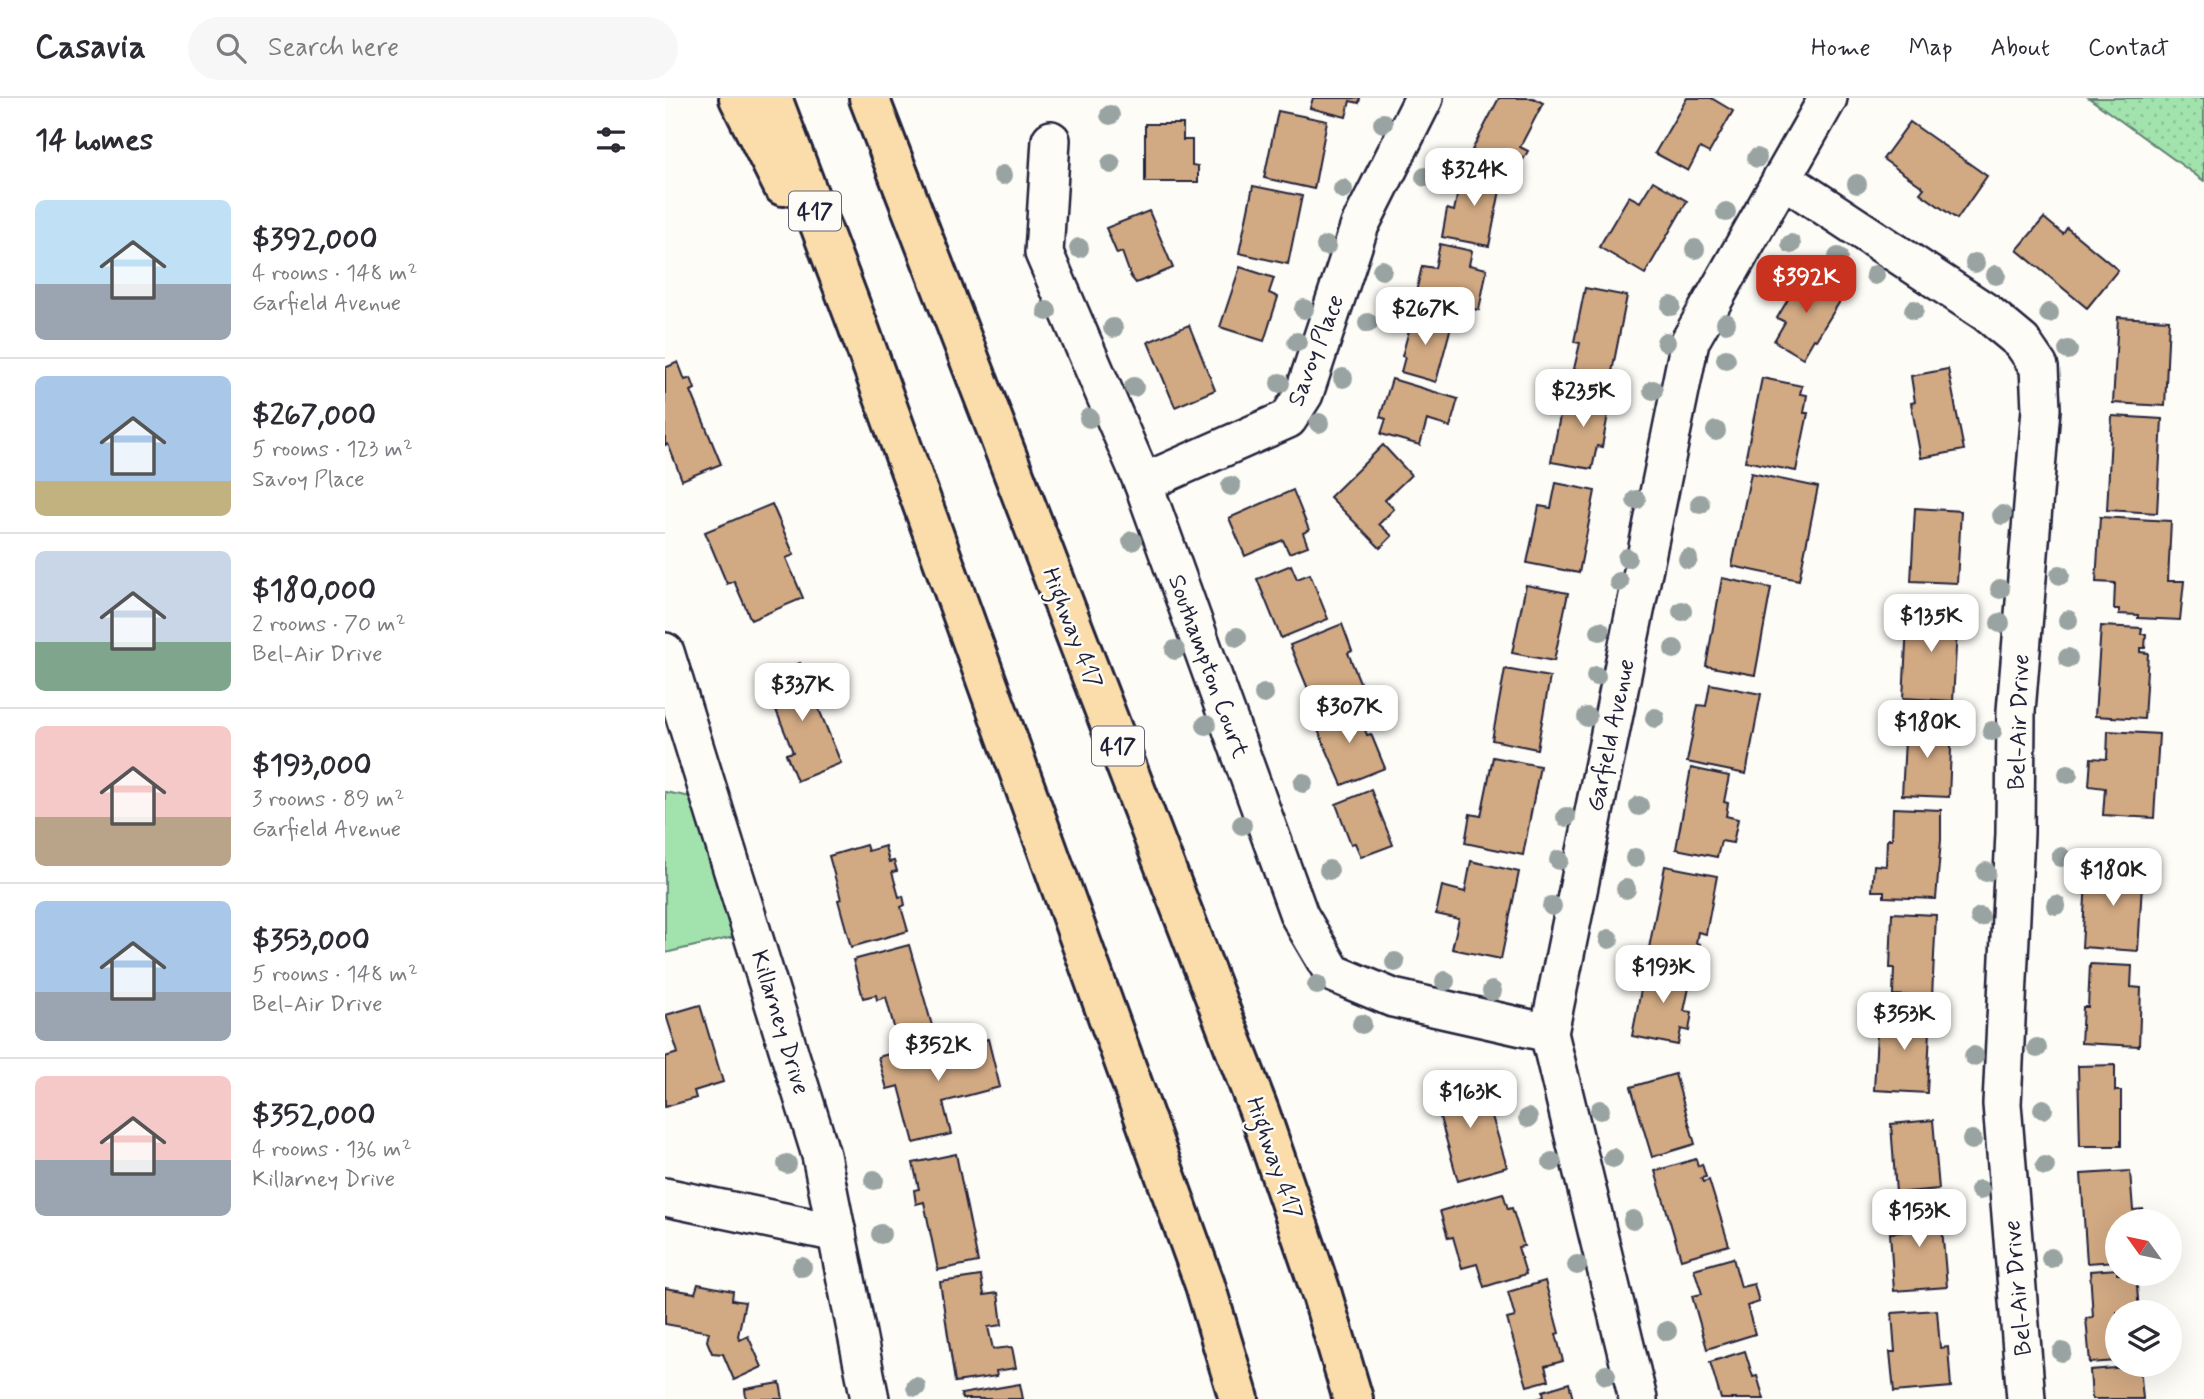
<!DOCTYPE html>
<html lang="en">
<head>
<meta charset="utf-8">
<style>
  body { margin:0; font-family:Mynerve,sans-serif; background:#f7f7f7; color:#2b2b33; height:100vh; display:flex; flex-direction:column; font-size:26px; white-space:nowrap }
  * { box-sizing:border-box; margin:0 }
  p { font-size:23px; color:#7c7c81 }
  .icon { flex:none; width:38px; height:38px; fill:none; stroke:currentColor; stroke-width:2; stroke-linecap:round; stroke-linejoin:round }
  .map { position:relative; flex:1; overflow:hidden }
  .panel { display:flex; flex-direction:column; background:#fff; width:665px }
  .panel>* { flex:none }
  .needle { width:46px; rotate:303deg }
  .fabs { position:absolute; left:1440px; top:1111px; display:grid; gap:14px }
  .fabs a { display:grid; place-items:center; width:77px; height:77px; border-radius:50%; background:#fff; box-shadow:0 7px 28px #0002; font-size:35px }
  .price { position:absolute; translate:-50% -60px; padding:0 16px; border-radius:14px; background:#fff; color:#222; font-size:23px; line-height:46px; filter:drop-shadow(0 2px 4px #0008) }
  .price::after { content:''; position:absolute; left:50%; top:42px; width:21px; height:16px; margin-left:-10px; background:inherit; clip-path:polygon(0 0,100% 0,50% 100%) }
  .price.on { background:#c8321e; color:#fff }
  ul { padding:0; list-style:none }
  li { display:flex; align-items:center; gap:21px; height:175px; padding:0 35px }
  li+li { border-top:2px solid #e1e1e2 }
  li span { display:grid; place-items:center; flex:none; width:196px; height:140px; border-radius:10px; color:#555 }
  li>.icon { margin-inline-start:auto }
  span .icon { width:84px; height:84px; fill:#fffc; stroke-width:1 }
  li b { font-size:30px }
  h2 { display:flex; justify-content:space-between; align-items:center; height:84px; padding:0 35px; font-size:30px }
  header { display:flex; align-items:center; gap:42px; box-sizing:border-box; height:98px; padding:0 35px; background:#fff; border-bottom:2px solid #e1e1e2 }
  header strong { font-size:33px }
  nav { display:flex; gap:38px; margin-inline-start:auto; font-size:24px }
  .search { width:490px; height:63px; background:#f7f7f7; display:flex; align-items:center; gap:18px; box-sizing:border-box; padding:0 24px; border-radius:38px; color:#7c7c81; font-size:26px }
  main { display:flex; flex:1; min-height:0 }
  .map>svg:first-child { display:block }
</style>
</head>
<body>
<header>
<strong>Casavia</strong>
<div class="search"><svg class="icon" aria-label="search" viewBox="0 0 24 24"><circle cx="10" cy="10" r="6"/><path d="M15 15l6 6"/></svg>Search here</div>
<nav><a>Home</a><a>Map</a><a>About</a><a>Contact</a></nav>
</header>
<main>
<section class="panel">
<h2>14 homes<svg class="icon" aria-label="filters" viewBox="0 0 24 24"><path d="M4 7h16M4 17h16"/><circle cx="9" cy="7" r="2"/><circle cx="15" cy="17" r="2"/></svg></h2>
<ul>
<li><span style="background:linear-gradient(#bfe0f5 60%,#9aa5b1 0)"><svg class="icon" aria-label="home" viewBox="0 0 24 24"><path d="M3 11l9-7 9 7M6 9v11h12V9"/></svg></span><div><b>$392,000</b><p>4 rooms · 148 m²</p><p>Garfield Avenue</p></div></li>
<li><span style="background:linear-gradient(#a9c7e8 75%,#c2b280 0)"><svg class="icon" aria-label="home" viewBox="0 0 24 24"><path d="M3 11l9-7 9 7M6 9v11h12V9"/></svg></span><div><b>$267,000</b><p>5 rooms · 123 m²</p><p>Savoy Place</p></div></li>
<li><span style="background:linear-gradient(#c9d6e8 65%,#7fa58c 0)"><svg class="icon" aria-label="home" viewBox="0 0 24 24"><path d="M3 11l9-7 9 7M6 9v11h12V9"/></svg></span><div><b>$180,000</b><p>2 rooms · 70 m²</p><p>Bel-Air Drive</p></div></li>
<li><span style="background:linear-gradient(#f6c9c9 65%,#b9a48a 0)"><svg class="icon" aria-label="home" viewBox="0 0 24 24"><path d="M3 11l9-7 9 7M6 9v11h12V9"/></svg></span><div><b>$193,000</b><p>3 rooms · 89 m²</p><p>Garfield Avenue</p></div></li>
<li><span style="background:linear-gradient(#a9c7e8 65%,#9aa5b1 0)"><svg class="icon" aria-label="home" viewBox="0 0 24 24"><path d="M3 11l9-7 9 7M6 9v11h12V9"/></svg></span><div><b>$353,000</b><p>5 rooms · 148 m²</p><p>Bel-Air Drive</p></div></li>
<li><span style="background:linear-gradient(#f6c9c9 60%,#9aa5b1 0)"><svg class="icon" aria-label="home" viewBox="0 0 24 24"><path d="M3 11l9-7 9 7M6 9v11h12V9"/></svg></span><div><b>$352,000</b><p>4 rooms · 136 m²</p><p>Killarney Drive</p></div></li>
</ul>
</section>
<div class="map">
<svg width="1539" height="1301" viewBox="0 0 1539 1301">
  <defs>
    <pattern id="grass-dots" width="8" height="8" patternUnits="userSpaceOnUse" patternTransform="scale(1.75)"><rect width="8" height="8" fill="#a2e3ad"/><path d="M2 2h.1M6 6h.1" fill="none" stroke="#8bc296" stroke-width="1.8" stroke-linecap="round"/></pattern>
  </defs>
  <rect width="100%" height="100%" fill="#fdfcf7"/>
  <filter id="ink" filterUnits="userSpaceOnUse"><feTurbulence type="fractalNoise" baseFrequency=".0143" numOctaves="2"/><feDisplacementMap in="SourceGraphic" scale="14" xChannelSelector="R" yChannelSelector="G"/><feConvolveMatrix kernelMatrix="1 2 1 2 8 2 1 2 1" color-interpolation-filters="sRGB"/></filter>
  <g filter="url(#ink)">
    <polygon fill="url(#grass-dots)" stroke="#628274" stroke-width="2" points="1424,0 1539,0 1539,83"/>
    <polygon fill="#a2e3ad" stroke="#628274" stroke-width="2" points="0,694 32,700 73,838 0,855"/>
    <g fill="#d1a983" stroke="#22223b" stroke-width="2">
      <polygon points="648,0 695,0 694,5 685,3 681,19 645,10"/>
      <polygon points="834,0 868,0 878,5 855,49 863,53 854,69 846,65 843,71 807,52"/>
      <polygon points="1022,0 1046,0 1068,13 1044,55 1035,50 1023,73 990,55"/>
      <polygon points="613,13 662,23 649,91 599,80"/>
      <polygon points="1245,24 1322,78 1292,121 1255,95 1259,90 1218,61"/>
      <polygon points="480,26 518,26 518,42 527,42 527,67 533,68 533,84 480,84"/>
      <polygon points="798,69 838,77 824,148 777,139 782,111 789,113"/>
      <polygon points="988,83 1022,103 980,176 934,149 964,98 975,104"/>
      <polygon points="588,88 637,98 623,166 574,155"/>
      <polygon points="484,113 508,170 471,185 466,179 457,154 452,156 441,130"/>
      <polygon points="1379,120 1398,136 1402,130 1453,172 1422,210 1352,152"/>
      <polygon points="775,146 807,153 804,167 822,171 814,212 788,207 786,215 748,207 757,168 770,170"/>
      <polygon points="575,169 609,180 604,195 613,199 599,243 555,229"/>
      <polygon points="1138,176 1177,200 1151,242 1149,241 1138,260 1109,243 1120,224 1112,220"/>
      <polygon points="920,190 962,198 946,279 909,271 915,245 909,244"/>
      <polygon points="749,214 787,225 771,284 736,274 740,259 737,258"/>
      <polygon points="1453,219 1504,222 1500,308 1448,305"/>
      <polygon points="524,227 550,292 510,309 483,244"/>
      <polygon points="13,264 20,282 26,280 30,291 26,293 56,366 17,382 3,346 0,347 0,270"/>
      <polygon points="1283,271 1299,352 1256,360 1246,305 1250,304 1246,278"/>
      <polygon points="1097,280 1137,288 1135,296 1142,297 1139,315 1143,315 1131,373 1080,363"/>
      <polygon points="727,281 793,301 785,329 762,322 755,347 716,336 721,321 715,319"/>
      <polygon points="916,288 947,294 937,349 932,348 927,371 886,364 896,313 911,316"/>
      <polygon points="1447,318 1497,321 1492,415 1442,412"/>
      <polygon points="718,347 746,377 720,402 729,411 714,426 727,438 715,450 665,399"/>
      <polygon points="1086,375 1153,389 1134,482 1067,468"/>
      <polygon points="891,385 930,393 914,475 862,465 874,408 886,410"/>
      <polygon points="628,392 644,432 638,435 643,448 624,455 618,442 580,458 564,420"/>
      <polygon points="107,406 129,457 121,460 138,500 86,522 69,483 62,486 40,434"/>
      <polygon points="1250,410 1296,413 1292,485 1246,483"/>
      <polygon points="1435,419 1506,423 1503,483 1519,483 1515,522 1473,520 1473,517 1454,516 1454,511 1449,511 1450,485 1431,484"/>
      <polygon points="626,467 632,481 645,476 663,521 616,540 592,481"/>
      <polygon points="1057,480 1106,490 1090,577 1041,568"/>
      <polygon points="861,487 903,495 889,563 847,555"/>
      <polygon points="1243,510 1293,513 1288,603 1238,600"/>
      <polygon points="677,526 687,553 683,555 699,594 652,613 625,547"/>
      <polygon points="1436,528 1477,530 1476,536 1481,536 1480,550 1475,550 1475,554 1483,555 1479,621 1430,618"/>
      <polygon points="135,565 176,665 132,683 121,656 128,654 98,580"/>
      <polygon points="840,571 885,579 872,651 827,642"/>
      <polygon points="1045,586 1096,596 1081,676 1022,664 1033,607 1041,608"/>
      <polygon points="690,606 702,637 706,636 720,670 677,687 649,623"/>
      <polygon points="1241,624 1287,626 1284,699 1237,697"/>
      <polygon points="1443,633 1494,636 1489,720 1438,717 1440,690 1424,688 1426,660 1442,661"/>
      <polygon points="828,659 875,668 858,757 800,745 805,716 816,718"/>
      <polygon points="1026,670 1064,678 1059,704 1063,705 1061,718 1073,721 1068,745 1056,743 1052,759 1011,751"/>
      <polygon points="706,692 728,747 696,759 690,745 686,746 671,706"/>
      <polygon points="1228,710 1276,712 1276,742 1271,801 1219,799 1219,793 1207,793 1209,767 1221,768 1222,741 1227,741"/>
      <polygon points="201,747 203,753 220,748 224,764 229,763 232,773 227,774 234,799 238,798 240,807 236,809 243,833 186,849 173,802 176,801 164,758"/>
      <polygon points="806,763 854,774 836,861 787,851 794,821 771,816 777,788 800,794"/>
      <polygon points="1422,767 1478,770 1473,853 1417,849"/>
      <polygon points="1000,768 1052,778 1041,836 1033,834 1031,845 1035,846 1033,857 1029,856 1029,859 984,850"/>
      <polygon points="1227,815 1271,817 1267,899 1228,897 1229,870 1225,870"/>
      <polygon points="244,847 270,938 234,948 221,899 212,902 211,897 198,900 188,862"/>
      <polygon points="981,866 1027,876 1019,913 1027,914 1024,933 1016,931 1013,947 967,938"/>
      <polygon points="1425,866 1467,868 1466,889 1476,890 1474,948 1416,945 1418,909 1423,909"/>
      <polygon points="35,907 58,984 29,993 31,1000 0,1009 0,959 13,955 1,917"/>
      <polygon points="1226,909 1266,911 1262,995 1209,992 1212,934 1224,934"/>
      <polygon points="323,941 335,989 278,1004 286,1036 249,1045 234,988 222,991 213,959 246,950 248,960"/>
      <polygon points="1450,967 1450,993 1456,993 1456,1048 1415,1048 1413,968"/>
      <polygon points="1010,976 1030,1046 987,1059 966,989"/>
      <polygon points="816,981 842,1069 793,1083 768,995"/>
      <polygon points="1268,1022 1274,1091 1231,1095 1226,1026"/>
      <polygon points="291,1056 313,1164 273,1172 259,1104 251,1106 249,1092 254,1091 248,1065"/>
      <polygon points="1031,1061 1033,1068 1037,1066 1041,1079 1036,1080 1038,1084 1044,1082 1064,1147 1016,1161 990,1073"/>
      <polygon points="1465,1073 1468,1112 1478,1111 1478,1124 1452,1124 1452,1163 1422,1165 1416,1076"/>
      <polygon points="838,1095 843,1111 847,1110 859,1148 853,1149 861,1176 819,1189 812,1166 797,1170 788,1139 783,1140 775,1113"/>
      <polygon points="1275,1105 1282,1189 1229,1193 1225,1135 1237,1134 1235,1108"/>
      <polygon points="1068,1160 1076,1189 1089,1186 1094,1204 1082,1208 1090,1236 1042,1251 1027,1198 1037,1196 1029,1171"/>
      <polygon points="1452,1171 1452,1176 1471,1176 1474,1214 1452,1214 1452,1263 1425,1265 1421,1220 1428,1219 1425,1173"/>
      <polygon points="316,1178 319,1197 333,1195 337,1227 323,1229 328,1251 347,1249 351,1270 331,1273 332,1278 290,1284 275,1184"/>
      <polygon points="880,1183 894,1235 891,1236 898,1263 880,1268 884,1282 862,1288 842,1221 850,1219 843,1194"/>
      <polygon points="33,1186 68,1193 67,1202 80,1204 73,1238 75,1242 83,1238 97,1269 69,1282 58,1256 47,1255 42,1243 44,1234 0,1226 0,1190 30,1195"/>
      <polygon points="1272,1212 1275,1250 1283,1249 1286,1289 1229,1294 1225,1254 1230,1254 1227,1215"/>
      <polygon points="1080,1253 1088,1279 1092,1278 1099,1301 1056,1301 1045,1264"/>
      <polygon points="1475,1268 1478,1301 1427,1301 1425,1272"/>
      <polygon points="115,1285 118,1301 81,1301 80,1291"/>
      <polygon points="904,1285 908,1301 871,1301 879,1299 878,1293"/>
      <polygon points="355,1286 358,1301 297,1301 296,1296"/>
    </g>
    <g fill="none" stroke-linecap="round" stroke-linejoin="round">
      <defs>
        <g id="minor">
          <polyline points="386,42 379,155 478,385 634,817 668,875 728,900 884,935"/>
          <polyline points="1117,80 1322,215 1357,244 1374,269 1376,311 1351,613 1350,735 1337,1006 1361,1301"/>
          <polyline points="478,385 623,321 639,296 695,127 759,0"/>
          <polyline points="0,554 156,1057 205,1301"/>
          <polyline points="0,1099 172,1135"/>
          <polyline points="973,1301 884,935 1025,243 1163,0"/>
        </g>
        <g id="highway">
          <polyline points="74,0 118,88"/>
          <polyline points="107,0 192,225 540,1187 574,1301"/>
          <polyline points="204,0 594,1013 657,1197 688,1301"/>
        </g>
      </defs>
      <use href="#minor" stroke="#22223b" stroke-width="42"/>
      <use href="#highway" stroke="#22223b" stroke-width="44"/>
      <use href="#minor" stroke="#fdfcf7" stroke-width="37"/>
      <use href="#highway" stroke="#faddab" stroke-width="38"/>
    </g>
    <g fill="#99a4a2">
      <circle cx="445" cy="17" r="10"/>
      <circle cx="718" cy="25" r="10"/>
      <circle cx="1092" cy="60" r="10"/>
      <circle cx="446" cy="66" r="10"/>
      <circle cx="338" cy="77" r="10"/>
      <circle cx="760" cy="79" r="10"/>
      <circle cx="1192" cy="86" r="10"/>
      <circle cx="678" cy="91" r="10"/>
      <circle cx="1061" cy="114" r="10"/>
      <circle cx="1126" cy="146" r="10"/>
      <circle cx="661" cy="148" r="10"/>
      <circle cx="414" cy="150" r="10"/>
      <circle cx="1030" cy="151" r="10"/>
      <circle cx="1173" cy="159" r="10"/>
      <circle cx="1310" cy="165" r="10"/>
      <circle cx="717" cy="172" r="10"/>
      <circle cx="1106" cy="175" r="10"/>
      <circle cx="1210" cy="177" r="10"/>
      <circle cx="1331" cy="177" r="10"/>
      <circle cx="1006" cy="208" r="10"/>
      <circle cx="639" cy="211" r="10"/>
      <circle cx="1249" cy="212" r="10"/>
      <circle cx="382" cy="213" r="10"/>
      <circle cx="1384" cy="215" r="10"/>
      <circle cx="703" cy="225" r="10"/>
      <circle cx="1061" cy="225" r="10"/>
      <circle cx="448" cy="230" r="10"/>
      <circle cx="632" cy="244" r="10"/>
      <circle cx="1001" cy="244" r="10"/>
      <circle cx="1403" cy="252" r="10"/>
      <circle cx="1061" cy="261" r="10"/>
      <circle cx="678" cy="280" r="10"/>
      <circle cx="615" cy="285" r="10"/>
      <circle cx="469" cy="289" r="10"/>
      <circle cx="988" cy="292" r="10"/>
      <circle cx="424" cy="320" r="10"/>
      <circle cx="654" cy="325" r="10"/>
      <circle cx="1051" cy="333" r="10"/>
      <circle cx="566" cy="388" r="10"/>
      <circle cx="971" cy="402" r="10"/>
      <circle cx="1035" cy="406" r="10"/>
      <circle cx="1337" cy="417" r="10"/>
      <circle cx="467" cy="443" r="10"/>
      <circle cx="962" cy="460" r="10"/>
      <circle cx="1023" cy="461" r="10"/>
      <circle cx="1395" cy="477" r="10"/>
      <circle cx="954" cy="484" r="10"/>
      <circle cx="1335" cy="491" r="10"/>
      <circle cx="1017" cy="513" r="10"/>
      <circle cx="1403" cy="522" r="10"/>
      <circle cx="1335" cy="525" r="10"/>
      <circle cx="935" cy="533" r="10"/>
      <circle cx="572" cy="539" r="10"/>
      <circle cx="1009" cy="551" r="10"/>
      <circle cx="510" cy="552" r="10"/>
      <circle cx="1403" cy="560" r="10"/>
      <circle cx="931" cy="578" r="10"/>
      <circle cx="599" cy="596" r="10"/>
      <circle cx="922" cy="619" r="10"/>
      <circle cx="990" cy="620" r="10"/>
      <circle cx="541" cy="627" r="10"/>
      <circle cx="1327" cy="633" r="10"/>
      <circle cx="1403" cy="676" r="10"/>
      <circle cx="638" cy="685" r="10"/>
      <circle cx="974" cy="708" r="10"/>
      <circle cx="901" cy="719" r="10"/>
      <circle cx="577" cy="727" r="10"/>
      <circle cx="1396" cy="759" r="10"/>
      <circle cx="970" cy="760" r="10"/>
      <circle cx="894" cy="762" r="10"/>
      <circle cx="664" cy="772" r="10"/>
      <circle cx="1321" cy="774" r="10"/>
      <circle cx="961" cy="791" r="10"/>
      <circle cx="1391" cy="807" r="10"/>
      <circle cx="887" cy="808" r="10"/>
      <circle cx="1315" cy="819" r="10"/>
      <circle cx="944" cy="841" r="10"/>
      <circle cx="730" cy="864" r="10"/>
      <circle cx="780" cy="883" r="10"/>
      <circle cx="652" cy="887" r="10"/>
      <circle cx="827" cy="893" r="10"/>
      <circle cx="697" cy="926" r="10"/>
      <circle cx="1372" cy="950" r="10"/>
      <circle cx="1309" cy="958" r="10"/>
      <circle cx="1378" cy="1011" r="10"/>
      <circle cx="935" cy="1012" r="10"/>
      <circle cx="863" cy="1020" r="10"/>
      <circle cx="1307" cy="1042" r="10"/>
      <circle cx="948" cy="1060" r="10"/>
      <circle cx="887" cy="1064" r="10"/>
      <circle cx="122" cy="1066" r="10"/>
      <circle cx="1380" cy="1068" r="10"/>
      <circle cx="209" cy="1082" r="10"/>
      <circle cx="1315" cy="1092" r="10"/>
      <circle cx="968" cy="1122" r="10"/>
      <circle cx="216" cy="1136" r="10"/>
      <circle cx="1386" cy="1160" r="10"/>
      <circle cx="912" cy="1167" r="10"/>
      <circle cx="137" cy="1169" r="10"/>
      <circle cx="1002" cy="1233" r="10"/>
      <circle cx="1397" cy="1254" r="10"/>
      <circle cx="941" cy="1277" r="10"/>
      <circle cx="251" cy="1289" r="10"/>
    </g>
  </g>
  <g text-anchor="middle" stroke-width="5" stroke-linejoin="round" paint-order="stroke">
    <g fill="#fdfcf7" stroke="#646373" stroke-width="2">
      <rect x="124" y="93.5" width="52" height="39" rx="5"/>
      <rect x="427" y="628.5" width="52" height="39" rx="5"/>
    </g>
    <g font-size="23" font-weight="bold" fill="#22223b">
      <text x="150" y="121">417</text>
      <text x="453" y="656">417</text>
    </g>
    <g font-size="24" fill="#22223b" stroke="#fdfcf7">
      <text transform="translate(650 252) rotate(-69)" y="8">Savoy Place</text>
      <text transform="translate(408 530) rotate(69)" y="8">Highway 417</text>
      <text transform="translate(544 568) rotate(70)" y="8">Southampton Court</text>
      <text transform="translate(1353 624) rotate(-88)" y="8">Bel-Air Drive</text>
      <text transform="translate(945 637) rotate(-78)" y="8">Garfield Avenue</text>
      <text transform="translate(116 924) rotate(73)" y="8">Killarney Drive</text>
      <text transform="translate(610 1060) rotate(71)" y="8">Highway 417</text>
      <text transform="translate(1352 1190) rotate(-95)" y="8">Bel-Air Drive</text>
    </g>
  </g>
</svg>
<div class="fabs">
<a><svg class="needle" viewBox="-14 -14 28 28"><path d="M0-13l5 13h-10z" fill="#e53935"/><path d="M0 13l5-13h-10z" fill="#7c7c81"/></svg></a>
<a><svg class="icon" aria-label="layers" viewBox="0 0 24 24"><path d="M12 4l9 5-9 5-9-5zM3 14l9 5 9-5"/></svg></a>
</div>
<b class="price" style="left:809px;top:110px">$324K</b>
<b class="price on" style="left:1141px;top:217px">$392K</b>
<b class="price" style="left:760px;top:249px">$267K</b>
<b class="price" style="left:918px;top:331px">$235K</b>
<b class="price" style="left:1266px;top:556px">$135K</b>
<b class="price" style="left:137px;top:625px">$337K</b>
<b class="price" style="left:684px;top:647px">$307K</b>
<b class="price" style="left:1262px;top:662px">$180K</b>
<b class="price" style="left:1448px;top:810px">$180K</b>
<b class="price" style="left:998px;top:907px">$193K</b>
<b class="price" style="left:1239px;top:954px">$353K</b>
<b class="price" style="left:273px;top:985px">$352K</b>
<b class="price" style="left:805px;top:1032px">$163K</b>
<b class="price" style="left:1254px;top:1151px">$153K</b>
</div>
</main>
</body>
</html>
